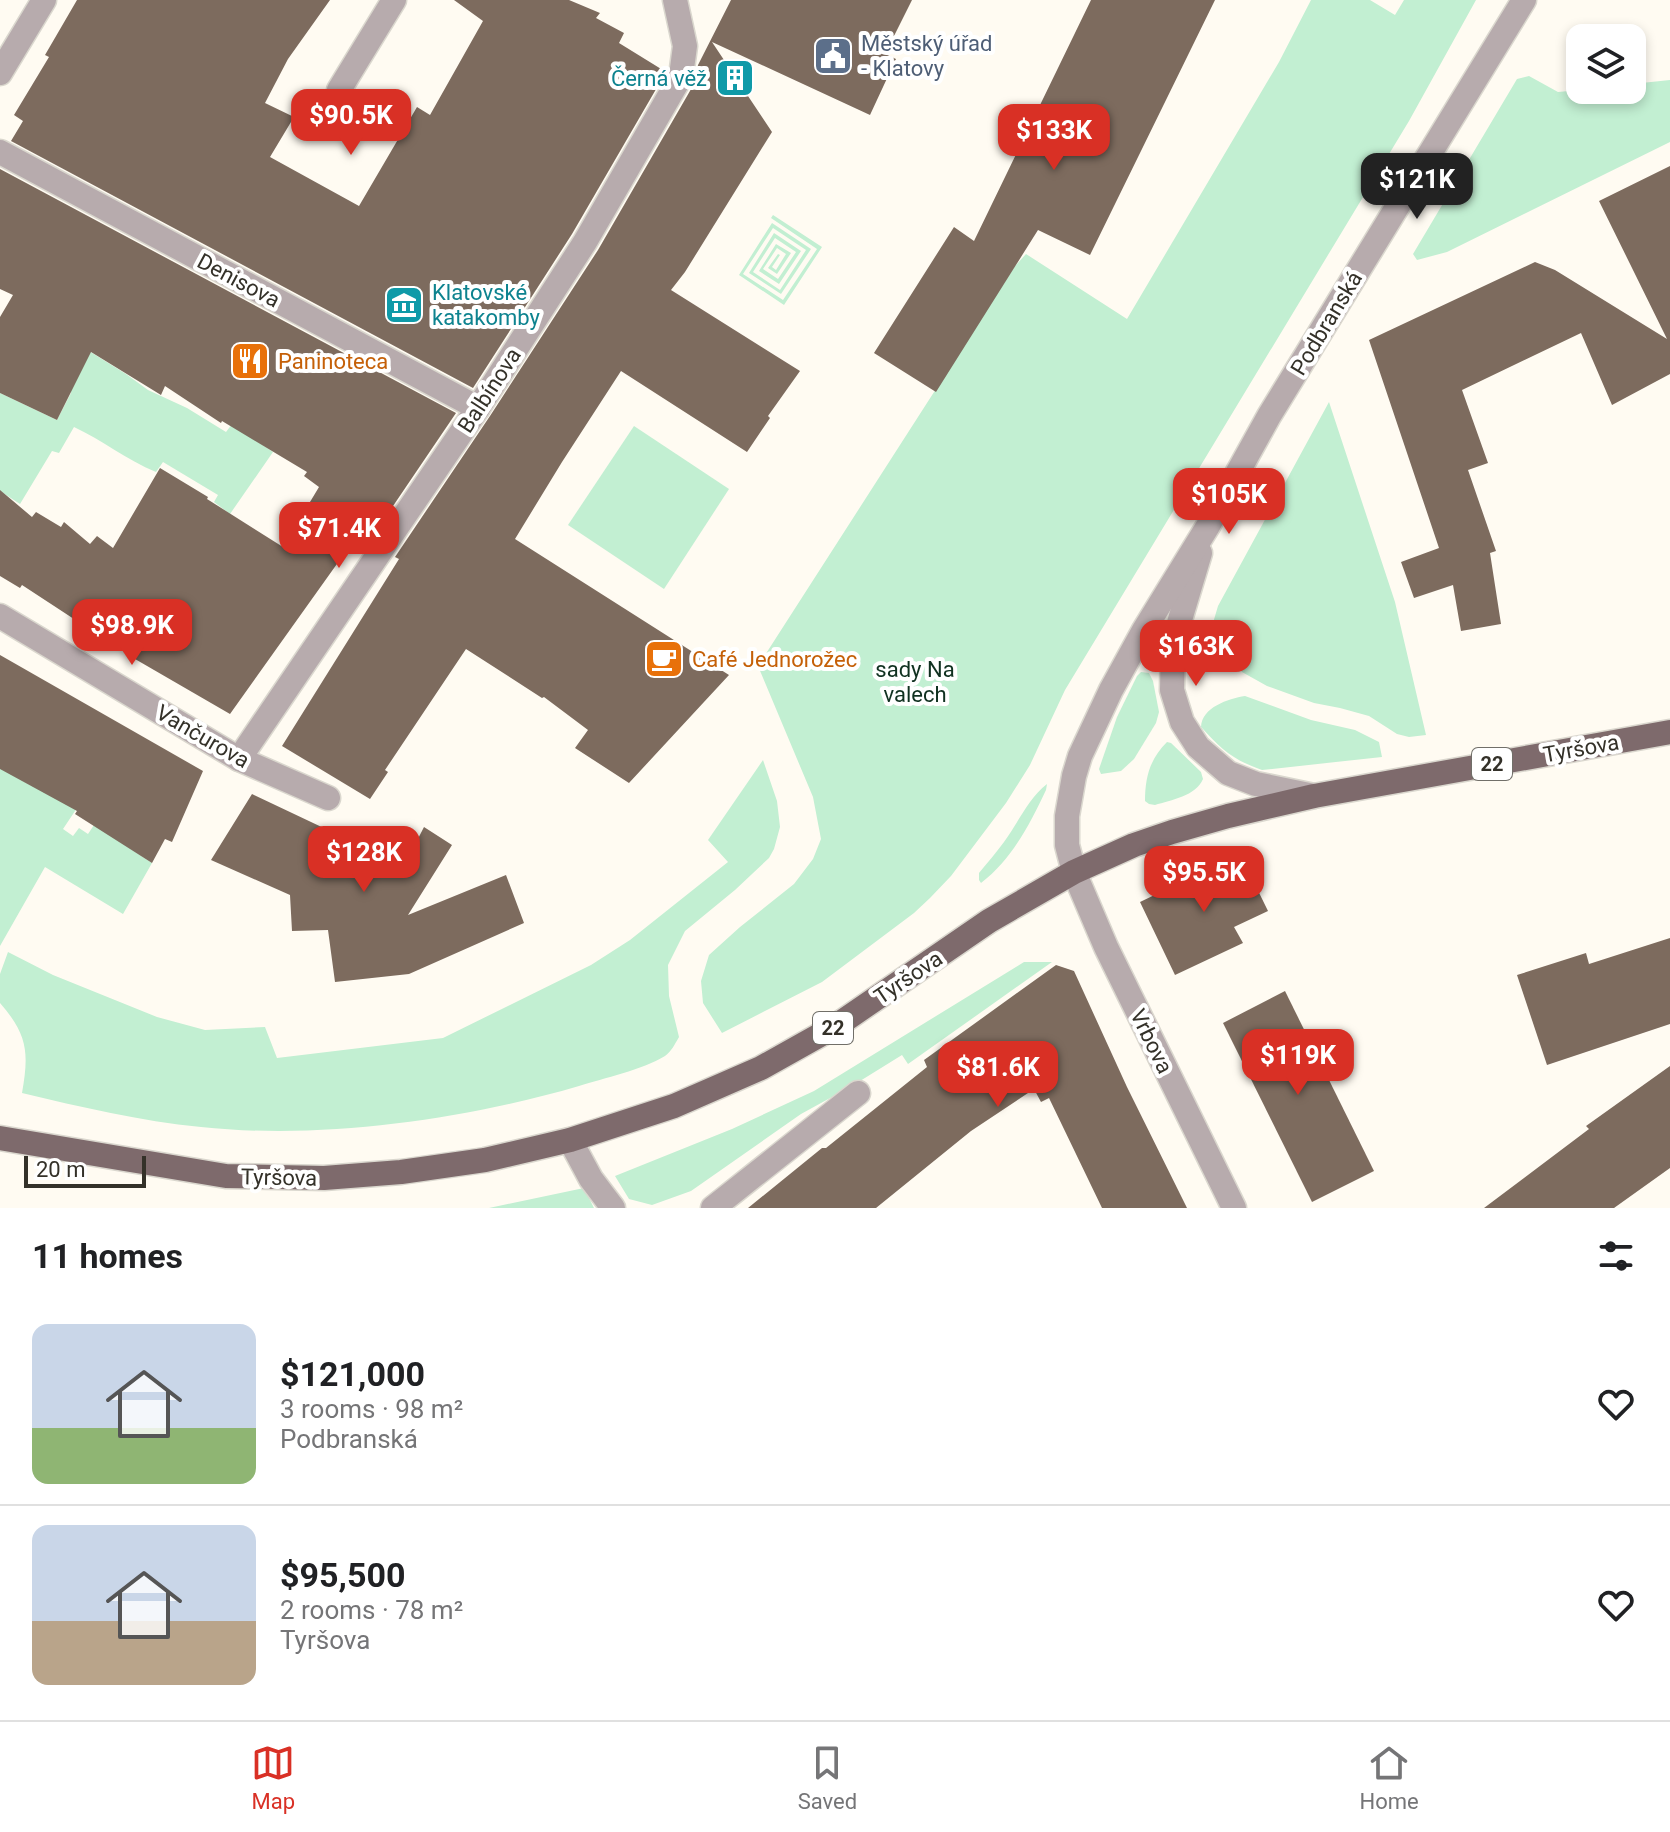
<!DOCTYPE html>
<html lang="en">
<head>
<meta charset="utf-8">
<style>
  body { margin:0; font-family:Roboto,sans-serif; background:#f2f2f2; color:#202124; height:100vh; display:flex; flex-direction:column; font-size:30px; white-space:nowrap }
  * { box-sizing:border-box; margin:0 }
  p { font-size:26px; color:#757577 }
  .icon { flex:none; width:44px; height:44px; fill:none; stroke:currentColor; stroke-width:2; stroke-linecap:round; stroke-linejoin:round }
  .map { position:relative; height:1208px; overflow:hidden }
  .details { display:flex; flex-direction:column; background:#fff; flex:1 }
  .details>* { flex:none }
  .buttons { position:absolute; left:1566px; top:24px; display:grid; gap:16px }
  .buttons a { display:grid; place-items:center; width:80px; height:80px; border-radius:16px; background:#fff; box-shadow:0 4px 12px #0003; font-size:40px }
  .scale { position:absolute; left:24px; bottom:20px; width:122px; box-sizing:border-box; padding-left:8px; border:4px solid #343129; border-top:0; font-size:22px; line-height:28px; white-space:nowrap; color:#343129; -webkit-text-stroke:6px #fff; paint-order:stroke }
  .price { position:absolute; translate:-50% -68px; padding:0 18px; border-radius:16px; background:#d93025; color:#fff; font-size:26px; line-height:52px; filter:drop-shadow(0 2px 4px #0008) }
  .price::after { content:''; position:absolute; left:50%; top:48px; width:24px; height:18px; margin-left:-12px; background:inherit; clip-path:polygon(0 0,100% 0,50% 100%) }
  .price.on { background:#222; color:#fff }
  ul { padding:0; list-style:none }
  li { display:flex; align-items:center; gap:24px; height:200px; padding:0 32px }
  li+li { border-top:2px solid #e0e0e0 }
  li span { display:grid; place-items:center; flex:none; width:224px; height:160px; border-radius:16px; color:#555 }
  li>.icon { margin-inline-start:auto }
  span .icon { width:96px; height:96px; fill:#fffc; stroke-width:1 }
  li b { font-size:34px }
  h2 { display:flex; justify-content:space-between; align-items:center; height:96px; padding:0 32px; font-size:34px }
  .dock { display:flex; justify-content:space-around; align-items:center; height:112px; border-top:2px solid #e0e0e0; background:#fff; font-size:22px; color:#757577 }
  .dock a { display:grid; justify-items:center; gap:4px }
  .dock .on { color:#d93025 }
  .map>svg:first-child { display:block }
</style>
</head>
<body>
<div class="map">
<svg width="1670" height="1208" viewBox="0 0 1670 1208">
  <rect width="100%" height="100%" fill="#fffbf2"/>
  <g fill="#c2efd2">
    <polygon points="1311,0 1370,0 1395,15 1404,0 1476,0 1409,121 1065,690 1030,765 1006,803 951,876 930,898 914,913 822,982 722,1033 703,1003 701,981 709,955 740,927 794,884 813,859 821,839 813,797 758,666 1015,266 1026,254 1127,319 1279,62"/>
    <polygon points="1529,76 1558,92 1580,90 1632,90 1632,84 1670,80 1670,142 1447,252 1417,260 1413,254 1517,79"/>
    <polygon points="773,215 822,247 784,305 739,275 772,223 811,249 781,294 749,273 774,233 801,251 779,284 759,271 776,244 791,253 777,274 768,268 778,254 780,255 772,267 776,270 786,254 777,248 763,269 778,279 796,252 775,238 753,272 780,290 806,250 773,228 743,274 783,300 817,249 771,218"/>
    <path d="M 68,338 L 126,374 L 148,390 L 187,408 L 226,432 L 248,403 L 249,436 L 273,452 L 230,514 L 214,502 L 218,495 L 163,462 L 156,472 C 127,460 102,440 74,427 L 59,453 L 52,451 L 20,504 L 0,491 L 0,393 L 57,420 L 71,393 Z"/>
    <polygon points="1329,402 1395,602 1426,735 1409,737 1397,734 1369,716 1340,708 1314,703 1267,686 1242,672 1211,641 1210,633 1218,606"/>
    <polygon points="634,426 729,489 664,589 568,525"/>
    <polygon points="1141,672 1149,673 1153,681 1159,712 1156,723 1134,759 1121,771 1101,774 1099,769 1117,717 1137,676"/>
    <path d="M 1245,696 L 1311,720 L 1355,730 L 1379,742 L 1382,757 L 1262,770 C 1233,760 1221,749 1201,727 C 1202,707 1228,699 1245,696 Z"/>
    <path d="M 1167,742 L 1171,743 L 1201,772 L 1203,779 C 1196,796 1171,800 1155,805 L 1149,804 L 1145,801 C 1145,777 1150,759 1167,742 Z"/>
    <path d="M 763,760 L 777,801 L 780,827 L 774,849 L 769,858 L 735,890 L 685,931 L 668,965 L 669,996 L 679,1037 C 675,1044 671,1052 665,1056 C 642,1070 604,1078 579,1086 C 463,1120 321,1140 201,1127 C 140,1121 81,1107 22,1093 C 29,1053 28,1035 0,1003 L 0,974 L 8,952 L 53,975 L 157,1017 L 205,1030 L 265,1027 L 277,1058 L 443,1038 L 591,965 L 630,940 L 728,862 L 708,840 Z"/>
    <polygon points="0,768 30,785 79,805 63,829 73,836 79,828 88,834 94,825 152,863 123,914 45,867 0,946"/>
    <path d="M 1047,784 L 1046,790 C 1030,824 1012,859 981,883 L 979,880 L 979,873 C 987,863 996,853 1004,842 C 1018,823 1028,799 1047,784 Z"/>
    <polygon points="1024,962 1052,962 908,1064 902,1055 852,1086 801,1114 691,1191 652,1205 629,1199 615,1176 732,1129 814,1091"/>
    <polygon points="584,1188 594,1208 489,1208"/>
  </g>
  <g fill="#7d6b5e">
    <polygon points="77,0 330,0 288,59 265,103 294,117 270,157 359,206 417,107 430,115 483,21 454,0 569,0 600,13 596,18 624,33 619,43 666,72 572,234 473,388 11,141 23,121 14,115 49,57 45,55"/>
    <polygon points="731,0 912,0 885,54 896,59 870,115 712,42 772,132 685,272 671,290 800,371 768,416 770,418 747,452 621,371 562,462 515,539 729,675 629,783 575,748 588,730 544,697 542,698 466,649 385,770 388,772 370,799 282,746 399,559 395,557 490,416 598,250 694,84 698,65"/>
    <polygon points="1091,0 1215,0 1090,255 1038,230 936,392 874,353 954,227 974,241"/>
    <polygon points="1670,166 1670,374 1612,405 1581,333 1462,390 1488,463 1468,470 1496,551 1490,553 1501,624 1461,631 1453,585 1414,598 1401,562 1439,548 1369,340 1535,262 1555,270 1667,339 1599,201"/>
    <polygon points="0,169 456,413 370,540 359,533 230,714 135,659 22,585 20,588 0,576 0,490 32,517 36,512 61,527 64,522 90,544 97,536 113,548 160,468 208,497 207,499 283,547 319,487 304,476 307,472 222,421 221,423 165,386 161,395 91,352 57,420 0,393 0,317 13,295 0,289"/>
    <polygon points="0,655 203,771 172,842 165,839 152,863 75,814 77,811 0,769"/>
    <polygon points="252,794 404,866 424,827 452,845 408,915 506,875 524,923 409,974 335,982 328,930 292,931 290,895 211,860"/>
    <polygon points="1240,854 1268,911 1234,927 1243,943 1175,975 1140,902"/>
    <polygon points="1670,938 1670,1024 1547,1065 1517,975 1586,953 1589,964"/>
    <polygon points="1056,965 1074,971 1127,1087 1187,1208 1102,1208 1049,1098 1041,1102 1034,1089 971,1131 876,1208 748,1208 822,1148 826,1148 927,1067 924,1060"/>
    <polygon points="1285,991 1374,1171 1312,1202 1223,1023"/>
    <polygon points="1670,1066 1670,1168 1614,1208 1484,1208 1589,1129 1586,1126"/>
  </g>
  <g fill="none" stroke-linecap="round" stroke-linejoin="round">
    <defs>
      <g id="street">
        <polyline points="0,73 44,0"/>
        <polyline points="339,90 394,0"/>
        <polyline points="0,152 478,408"/>
        <polyline points="1200,553 1173,643 1172,690 1182,722 1198,747 1228,773 1256,784 1314,796"/>
        <polyline points="0,616 239,759 328,798"/>
        <polyline points="239,759 478,408 585,242 681,76 685,46 675,0"/>
        <polyline points="570,1140 591,1179 613,1208"/>
        <polyline points="713,1208 858,1093"/>
        <polyline points="1234,1208 1106,947 1074,872 1067,845 1067,816 1074,776 1080,756 1111,690 1144,630 1208,526 1269,416 1524,0"/>
      </g>
      <polyline id="primary" points="0,1138 226,1176 324,1178 401,1172 485,1160 570,1140 674,1106 761,1068 836,1026 989,921 1074,872 1134,845 1172,832 1228,816 1314,796 1670,732"/>
    </defs>
    <use href="#street" stroke="#dad7ce" stroke-width="27"/>
    <use href="#primary" stroke="#dad7ce" stroke-width="27"/>
    <use href="#street" stroke="#b7abad" stroke-width="24"/>
    <use href="#primary" stroke="#7e6a6c" stroke-width="24"/>
  </g>
  <defs>
    <symbol id="civic-square" viewBox="-11 -11 22 22"><rect x="-9" y="-9" width="18" height="18" rx="4" fill="#5c6f8a" stroke="#fff"/><path d="M-.6-6.5H3V-4.5H.6V-3L4-1V1h2V6H-6V1h2V-1L-.6-3ZM-1.2 2.5V6h2.4V2.5Z" fill="#fff"/></symbol>
    <symbol id="building-square" viewBox="-11 -11 22 22"><rect x="-9" y="-9" width="18" height="18" rx="4" fill="#0f9aa8" stroke="#fff"/><path d="M-4-6H4V6H1V3H-1V6H-4ZM-2.5-4.3h1.7v1.8h-1.7ZM.8-4.3h1.7v1.8H.8ZM-2.5-1h1.7V.8h-1.7ZM.8-1h1.7V.8H.8Z" fill="#fff"/></symbol>
    <symbol id="museum-square" viewBox="-11 -11 22 22"><rect x="-9" y="-9" width="18" height="18" rx="4" fill="#0f9aa8" stroke="#fff"/><path d="M0-6L6-3V-2H-6V-3ZM-5-1h2V3h-2ZM-1-1h2V3h-2ZM3-1h2V3H3ZM-6 4H6V6H-6Z" fill="#fff"/></symbol>
    <symbol id="restaurant-square" viewBox="-11 -11 22 22"><rect x="-9" y="-9" width="18" height="18" rx="4" fill="#e8710a" stroke="#fff"/><path d="M-5-6h1v4h1v-4h1v4h1v-4h1v5L-1.5 .5V6h-2V.5L-5-1ZM5-6V6H3V1.5H1.5Q1.5-4 5-6Z" fill="#fff"/></symbol>
    <symbol id="cafe-square" viewBox="-11 -11 22 22"><rect x="-9" y="-9" width="18" height="18" rx="4" fill="#e8710a" stroke="#fff"/><path d="M-5.5-4.5H6V0H3Q3 3.5 0 3.5H-2.5Q-5.5 3.5-5.5 0ZM3-3.2v2h1.7v-2ZM-6 4.5H4V6H-6Z" fill="#fff"/></symbol>
  </defs>
  <g fill-rule="evenodd">
    <use href="#civic-square" x="811" y="34" width="44" height="44"/>
    <use href="#building-square" x="713" y="56" width="44" height="44"/>
    <use href="#museum-square" x="382" y="283" width="44" height="44"/>
    <use href="#restaurant-square" x="228" y="339" width="44" height="44"/>
    <use href="#cafe-square" x="642" y="637" width="44" height="44"/>
  </g>
  <g text-anchor="middle" stroke-width="8" stroke-linejoin="round" paint-order="stroke">
    <g fill="#fff" stroke="#716f69" stroke-width="2">
      <rect x="1472" y="748" width="40" height="32" rx="6"/>
      <rect x="813" y="1012" width="40" height="32" rx="6"/>
    </g>
    <g font-size="20" font-weight="bold" fill="#343129">
      <text x="1492" y="771">22</text>
      <text x="833" y="1035">22</text>
    </g>
    <g font-size="22" fill="#4e5e75" stroke="#fff" text-anchor="start">
      <text x="861" y="51">Městský úřad<tspan x="861" dy="25">- Klatovy</tspan></text>
    </g>
    <g font-size="22" fill="#0d838f" stroke="#fff" text-anchor="end">
      <text x="707" y="86">Černá věž</text>
      <text x="432" y="300" text-anchor="start">Klatovské<tspan x="432" dy="25">katakomby</tspan></text>
    </g>
    <g font-size="22" fill="#343129" stroke="#fff">
      <text transform="translate(239 280) rotate(28)" y="8">Denisova</text>
      <text transform="translate(1326 323) rotate(-59)" y="8">Podbranská</text>
      <text transform="translate(489 390) rotate(-57)" y="8">Balbínova</text>
      <text transform="translate(203 736) rotate(30)" y="8">Vančurova</text>
      <text transform="translate(1581 748) rotate(-10)" y="8">Tyršova</text>
      <text transform="translate(908 977) rotate(-34)" y="8">Tyršova</text>
      <text transform="translate(1152 1041) rotate(64)" y="8">Vrbova</text>
      <text transform="translate(279 1177) rotate(1)" y="8">Tyršova</text>
    </g>
    <g font-size="22" fill="#c56008" stroke="#fff" text-anchor="start">
      <text x="278" y="369">Paninoteca</text>
      <text x="692" y="667">Café Jednorožec</text>
    </g>
    <g font-size="22" fill="#103120" stroke="#fff">
      <text x="915" y="677">sady Na<tspan x="915" dy="25">valech</tspan></text>
    </g>
  </g>
</svg>
<div class="buttons">
<a><svg class="icon" aria-label="layers" viewBox="0 0 24 24"><path d="M12 4l9 5-9 5-9-5zM3 14l9 5 9-5"/></svg></a>
</div>
<div class="scale">20 m</div>
<b class="price" style="left:351px;top:157px">$90.5K</b>
<b class="price" style="left:1054px;top:172px">$133K</b>
<b class="price on" style="left:1417px;top:221px">$121K</b>
<b class="price" style="left:1229px;top:536px">$105K</b>
<b class="price" style="left:339px;top:570px">$71.4K</b>
<b class="price" style="left:132px;top:667px">$98.9K</b>
<b class="price" style="left:1196px;top:688px">$163K</b>
<b class="price" style="left:364px;top:894px">$128K</b>
<b class="price" style="left:1204px;top:914px">$95.5K</b>
<b class="price" style="left:1298px;top:1097px">$119K</b>
<b class="price" style="left:998px;top:1109px">$81.6K</b>
</div>
<section class="details">
<h2>11 homes<svg class="icon" aria-label="filters" viewBox="0 0 24 24"><path d="M4 7h16M4 17h16"/><circle cx="9" cy="7" r="2"/><circle cx="15" cy="17" r="2"/></svg></h2>
<ul>
<li><span style="background:linear-gradient(#c9d6e8 65%,#8fb573 0)"><svg class="icon" aria-label="home" viewBox="0 0 24 24"><path d="M3 11l9-7 9 7M6 9v11h12V9"/></svg></span><div><b>$121,000</b><p>3 rooms · 98 m²</p><p>Podbranská</p></div><svg class="icon" aria-label="heart" viewBox="0 0 24 24"><path d="M12 20l-8-8c-3-5 5-10 8-4 3-6 11-1 8 4z"/></svg></li>
<li><span style="background:linear-gradient(#c9d6e8 60%,#b9a48a 0)"><svg class="icon" aria-label="home" viewBox="0 0 24 24"><path d="M3 11l9-7 9 7M6 9v11h12V9"/></svg></span><div><b>$95,500</b><p>2 rooms · 78 m²</p><p>Tyršova</p></div><svg class="icon" aria-label="heart" viewBox="0 0 24 24"><path d="M12 20l-8-8c-3-5 5-10 8-4 3-6 11-1 8 4z"/></svg></li>
</ul>
</section>
<nav class="dock">
<a class="on"><svg class="icon" aria-label="map" viewBox="0 0 24 24"><path d="M3 6l6-2 6 2 6-2v14l-6 2-6-2-6 2zM9 4v14M15 6v14"/></svg>Map</a>
<a><svg class="icon" aria-label="saved" viewBox="0 0 24 24"><path d="M7 4h10v16l-5-4-5 4z"/></svg>Saved</a>
<a><svg class="icon" aria-label="home" viewBox="0 0 24 24"><path d="M3 11l9-7 9 7M6 9v11h12V9"/></svg>Home</a>
</nav>
</body>
</html>
